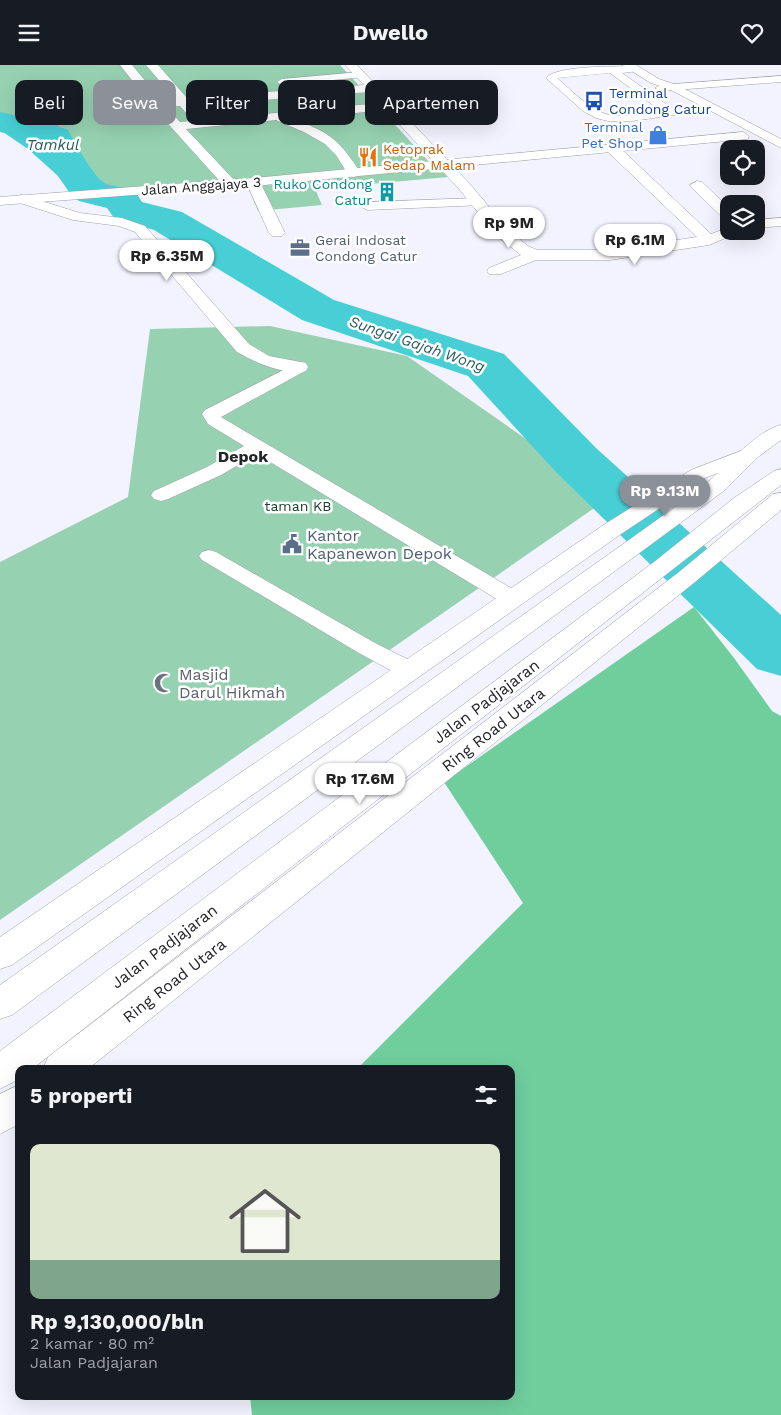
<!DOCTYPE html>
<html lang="id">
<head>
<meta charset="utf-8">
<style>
  body { margin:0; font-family:"Work Sans",sans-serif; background:#242831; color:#f1f3f6; height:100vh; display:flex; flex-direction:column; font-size:19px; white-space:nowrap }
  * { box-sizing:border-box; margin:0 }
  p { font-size:16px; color:#9ea1a6 }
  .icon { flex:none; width:28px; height:28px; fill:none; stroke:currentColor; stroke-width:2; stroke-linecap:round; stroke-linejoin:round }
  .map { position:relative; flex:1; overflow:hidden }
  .sheet { position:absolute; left:15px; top:1000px; width:500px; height:335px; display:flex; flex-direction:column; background:#171b24; border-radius:10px; box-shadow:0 5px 20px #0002 }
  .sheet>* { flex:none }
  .banner { position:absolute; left:15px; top:15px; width:500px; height:45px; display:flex; gap:10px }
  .controls { position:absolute; left:720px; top:75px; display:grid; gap:10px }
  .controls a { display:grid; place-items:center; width:45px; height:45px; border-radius:10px; background:#171b24; box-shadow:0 5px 20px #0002; font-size:25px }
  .price { position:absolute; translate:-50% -42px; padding:0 11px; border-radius:18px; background:#fff; color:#222; font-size:16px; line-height:32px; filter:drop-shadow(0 1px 2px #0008) }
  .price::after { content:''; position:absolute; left:50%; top:30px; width:15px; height:11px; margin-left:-8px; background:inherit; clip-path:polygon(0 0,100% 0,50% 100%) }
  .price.on { background:#8c9099; color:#fff }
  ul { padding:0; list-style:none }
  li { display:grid; align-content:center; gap:10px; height:265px; padding:0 15px }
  li span { display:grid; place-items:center; height:155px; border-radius:10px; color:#555 }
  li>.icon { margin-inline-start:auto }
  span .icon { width:90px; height:90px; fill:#fffc; stroke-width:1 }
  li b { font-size:21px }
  h2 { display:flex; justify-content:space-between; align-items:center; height:60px; padding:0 15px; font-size:21px }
  .chip { padding:0 18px; border-radius:10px; background:#171b24; box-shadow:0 5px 20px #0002; font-size:18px; line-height:45px }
  .chip.on { background:#8c9099; color:#fff }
  header { display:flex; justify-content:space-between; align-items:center; height:65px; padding:0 15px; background:#171b24; font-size:22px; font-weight:700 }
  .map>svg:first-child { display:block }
</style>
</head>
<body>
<header><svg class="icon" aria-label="menu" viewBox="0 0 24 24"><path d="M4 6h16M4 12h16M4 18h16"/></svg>Dwello<svg class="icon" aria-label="heart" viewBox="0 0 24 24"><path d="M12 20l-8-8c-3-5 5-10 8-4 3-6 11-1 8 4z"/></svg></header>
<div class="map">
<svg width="781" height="1350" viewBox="0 0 781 1350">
  <rect width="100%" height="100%" fill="#f2f3fe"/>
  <g fill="#96d2b1">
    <polygon points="0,0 123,0 224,118 93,128 0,57"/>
    <polygon points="127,0 340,0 431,99 234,116"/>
    <polygon points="440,102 448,112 315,124 322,140 258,146 247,120"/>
    <polygon points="270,261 407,291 579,411 603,437 0,855 0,497 128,432 150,264"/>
  </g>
  <polygon fill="#70ce9d" points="694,542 734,593 772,646 781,651 781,1350 252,1350 250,1331 511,1331 511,1004 357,1004 523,838 444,717"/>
  <polygon fill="#48cfd5" points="0,48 67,64 110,137 86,136 28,84 0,65"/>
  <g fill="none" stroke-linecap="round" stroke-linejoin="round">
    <polygon fill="#48cfd5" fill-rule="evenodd" points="0,47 57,59 99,114 106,119 135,126 142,137 182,147 334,235 504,289 596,383 781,550 781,611 757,604 556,407 468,311 302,255 154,165 114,153 107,143 79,136 71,130 33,74 0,67"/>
    <defs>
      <g id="lane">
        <path d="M 634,1 L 639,4 L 638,6 L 622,8 L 673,44 L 696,41 L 702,44 L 696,47 L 632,56 L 608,56 L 596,53 L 583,46 L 546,13 C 557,0 615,2 634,1 ZM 610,8 L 661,46 C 644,48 620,55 603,48 C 586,41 571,25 557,13 Z"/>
        <polygon points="360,7 365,10 364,12 282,20 277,17 282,14"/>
        <polygon points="478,133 483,134 485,137 483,140 367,145 360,141 367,137"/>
        <polygon points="299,297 305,298 307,302 305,306 221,352 521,529 524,534 521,539 513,541 505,539 257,389 221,410 168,434 161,436 154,434 151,430 154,426 207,402 244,381 208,359 202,349 205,345"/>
        <polygon points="209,485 216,487 375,578 417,599 421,605 417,611 409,613 401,611 359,588 202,495 199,491 202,487"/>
      </g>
      <g id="street">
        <path d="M 120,0 L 132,0 L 161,35 L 175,34 L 146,0 L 158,0 L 187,33 L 364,20 L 345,0 L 357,0 L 469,118 L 509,166 L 528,181 L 537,185 L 610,185 L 697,172 L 607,86 L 605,83 L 612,79 L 617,80 L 711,169 L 729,162 L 729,166 L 737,166 L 735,169 L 709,180 L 610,195 L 536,195 L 501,209 L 489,209 L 487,206 L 489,203 L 521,190 L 498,172 L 459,124 L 386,45 L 294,54 C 332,69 338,74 361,108 L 354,112 L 349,111 L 336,90 L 325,79 L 304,67 L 276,55 L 186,64 L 235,116 L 237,119 L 235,122 L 225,122 L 153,42 ZM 370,27 L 380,38 L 180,57 L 166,42 L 180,41 L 187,49 L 191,50 L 197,46 L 192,40 Z"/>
        <polygon points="781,11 781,17 661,26 655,23 661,20"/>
        <polygon points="253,113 260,117 285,168 282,171 272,171 269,168 246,117"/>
        <polygon points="697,116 702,117 729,143 729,155 724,154 692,123 690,120"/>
        <path d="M 22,130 L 80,148 L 122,153 L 145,161 L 249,279 L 269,291 L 306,298 L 308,302 L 306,306 C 285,311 254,297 237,287 L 135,167 L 119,161 L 73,155 L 17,137 L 15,134 L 17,131 Z"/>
        <polygon points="781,153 781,161 756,163 756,155"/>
      </g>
      <g id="secondary">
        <polygon points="622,0 636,0 659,14 677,20 781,74 781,83 669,24 651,18"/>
        <polygon points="743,67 749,71 748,74 253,121 0,140 0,132 253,113"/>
        <polygon points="751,382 758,384 761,388 758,392 705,413 621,469 12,900 0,904 0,872 605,459 691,405"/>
        <polygon points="781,428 781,445 695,517 88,1004 43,1004 48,992 679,507 773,429"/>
        <polygon points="19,1020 19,1059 0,1069 0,1029"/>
      </g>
      <g id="highway">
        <path d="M 781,360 L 781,375 L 758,392 L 725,425 L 12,950 L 0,954 L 0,920 L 626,477 C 654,457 683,437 709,416 C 729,399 756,366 781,360 Z"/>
        <polygon points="781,404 781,420 32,1004 19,1004 19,1014 0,1024 0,986 654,497 734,433 774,406"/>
      </g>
    </defs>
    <use href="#lane" stroke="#9fa0aa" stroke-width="1"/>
    <use href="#street" stroke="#9fa0aa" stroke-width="1"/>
    <use href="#secondary" stroke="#9fa0aa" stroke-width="1"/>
    <use href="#highway" stroke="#9fa0aa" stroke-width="1"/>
    <use href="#lane" fill="#fff" fill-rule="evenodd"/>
    <use href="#street" fill="#fff" fill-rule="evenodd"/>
    <use href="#secondary" fill="#fff" fill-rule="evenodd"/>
    <use href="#highway" fill="#fff" fill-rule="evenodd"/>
  </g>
  <defs>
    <symbol id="bus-bare" viewBox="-9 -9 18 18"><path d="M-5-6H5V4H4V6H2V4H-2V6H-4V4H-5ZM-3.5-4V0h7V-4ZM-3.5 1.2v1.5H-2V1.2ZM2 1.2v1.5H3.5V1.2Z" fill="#1a4fb4" stroke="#fff" stroke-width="2.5" paint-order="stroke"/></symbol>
    <symbol id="shop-bare" viewBox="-9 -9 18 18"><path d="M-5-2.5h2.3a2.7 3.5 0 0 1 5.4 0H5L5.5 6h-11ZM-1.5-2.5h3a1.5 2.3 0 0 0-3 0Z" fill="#3f7fe0" stroke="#fff" stroke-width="2.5" paint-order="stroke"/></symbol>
    <symbol id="restaurant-bare" viewBox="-9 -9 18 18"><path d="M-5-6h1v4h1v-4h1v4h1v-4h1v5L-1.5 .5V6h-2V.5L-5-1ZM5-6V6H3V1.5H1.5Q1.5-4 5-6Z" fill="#e8710a" stroke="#fff" stroke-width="2.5" paint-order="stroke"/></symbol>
    <symbol id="building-bare" viewBox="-9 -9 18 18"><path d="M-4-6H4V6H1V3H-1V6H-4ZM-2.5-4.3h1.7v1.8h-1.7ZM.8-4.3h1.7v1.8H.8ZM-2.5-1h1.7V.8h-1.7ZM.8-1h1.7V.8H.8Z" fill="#0f9aa8" stroke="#fff" stroke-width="2.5" paint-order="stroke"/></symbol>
    <symbol id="office-bare" viewBox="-9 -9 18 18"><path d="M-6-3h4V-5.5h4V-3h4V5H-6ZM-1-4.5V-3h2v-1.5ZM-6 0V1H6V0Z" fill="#5c6f8a" stroke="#fff" stroke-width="2.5" paint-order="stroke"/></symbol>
    <symbol id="civic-bare" viewBox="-9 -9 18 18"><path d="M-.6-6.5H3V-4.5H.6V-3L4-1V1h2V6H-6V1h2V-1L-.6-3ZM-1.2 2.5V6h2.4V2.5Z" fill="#5c6f8a" stroke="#fff" stroke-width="2.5" paint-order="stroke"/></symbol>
    <symbol id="mosque-bare" viewBox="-9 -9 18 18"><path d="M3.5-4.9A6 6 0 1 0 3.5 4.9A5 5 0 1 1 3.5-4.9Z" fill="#6b7280" stroke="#fff" stroke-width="2.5" paint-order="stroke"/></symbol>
  </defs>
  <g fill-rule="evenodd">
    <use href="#bus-bare" x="580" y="22" width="28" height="28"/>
    <use href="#shop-bare" x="644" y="56" width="28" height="28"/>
    <use href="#restaurant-bare" x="354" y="78" width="28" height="28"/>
    <use href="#building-bare" x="373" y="113" width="28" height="28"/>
    <use href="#office-bare" x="286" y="169" width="28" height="28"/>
    <use href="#civic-bare" x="278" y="465" width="28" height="28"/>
    <use href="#mosque-bare" x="150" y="604" width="28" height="28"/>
  </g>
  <g text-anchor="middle" stroke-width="5" stroke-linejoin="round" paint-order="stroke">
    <g font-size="14" fill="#164399" stroke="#fff" text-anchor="start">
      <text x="609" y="33">Terminal<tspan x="609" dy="16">Condong Catur</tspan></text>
    </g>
    <g font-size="14" fill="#366cbe" stroke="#fff" text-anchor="end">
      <text x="643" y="67">Terminal<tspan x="643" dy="16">Pet Shop</tspan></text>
    </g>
    <g font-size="14" fill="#c56008" stroke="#fff" text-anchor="start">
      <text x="383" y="89">Ketoprak<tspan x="383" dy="16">Sedap Malam</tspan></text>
    </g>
    <g font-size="14" fill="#0d838f" stroke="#fff" text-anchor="end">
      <text x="372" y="124">Ruko Condong<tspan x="372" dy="16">Catur</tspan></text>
    </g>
    <g font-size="14" fill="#242429" stroke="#fff">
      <text transform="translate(201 121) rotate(-4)" y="5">Jalan Anggajaya 3</text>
    </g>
    <g font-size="14" fill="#4e5e75" stroke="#fff" text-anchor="start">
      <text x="315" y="180">Gerai Indosat<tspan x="315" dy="16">Condong Catur</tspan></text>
    </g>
    <g font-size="14" fill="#19412d" stroke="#fff">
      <text x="298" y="446">taman KB</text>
    </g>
    <g font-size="15" font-style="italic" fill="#255c5f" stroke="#fff">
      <text x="53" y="85">Tamkul</text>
      <text transform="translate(417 279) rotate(19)" y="5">Sungai Gajah Wong</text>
    </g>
    <g font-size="16" font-weight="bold" fill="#242429" stroke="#fff">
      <text x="243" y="397">Depok</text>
    </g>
    <g font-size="16" fill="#4e5e75" stroke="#fff" text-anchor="start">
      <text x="307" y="476">Kantor<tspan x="307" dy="18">Kapanewon Depok</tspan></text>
    </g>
    <g font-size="16" fill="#5b616d" stroke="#fff" text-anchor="start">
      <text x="179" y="615">Masjid<tspan x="179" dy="18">Darul Hikmah</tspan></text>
    </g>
    <g font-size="16" fill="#242429" stroke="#fff">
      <text transform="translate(486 636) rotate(-37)" y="6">Jalan Padjajaran</text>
      <text transform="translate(493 664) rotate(-38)" y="6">Ring Road Utara</text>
      <text transform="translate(164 881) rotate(-37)" y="6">Jalan Padjajaran</text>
      <text transform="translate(174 915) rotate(-38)" y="6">Ring Road Utara</text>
    </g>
  </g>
</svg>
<div class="controls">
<a><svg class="icon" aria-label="locate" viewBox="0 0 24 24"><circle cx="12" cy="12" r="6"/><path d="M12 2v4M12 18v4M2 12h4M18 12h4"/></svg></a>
<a><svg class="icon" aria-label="layers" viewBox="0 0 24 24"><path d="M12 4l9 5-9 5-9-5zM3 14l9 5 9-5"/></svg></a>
</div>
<b class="price" style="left:509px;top:184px">Rp 9M</b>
<b class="price" style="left:635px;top:201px">Rp 6.1M</b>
<b class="price" style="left:167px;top:217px">Rp 6.35M</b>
<b class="price on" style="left:665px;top:452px">Rp 9.13M</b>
<b class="price" style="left:360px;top:740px">Rp 17.6M</b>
<div class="banner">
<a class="chip">Beli</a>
<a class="chip on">Sewa</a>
<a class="chip">Filter</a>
<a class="chip">Baru</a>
<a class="chip">Apartemen</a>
</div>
<section class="sheet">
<h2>5 properti<svg class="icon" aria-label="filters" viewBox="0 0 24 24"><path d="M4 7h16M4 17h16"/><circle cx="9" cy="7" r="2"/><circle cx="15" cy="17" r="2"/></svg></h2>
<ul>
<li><span style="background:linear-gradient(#dfe7d0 75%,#7fa58c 0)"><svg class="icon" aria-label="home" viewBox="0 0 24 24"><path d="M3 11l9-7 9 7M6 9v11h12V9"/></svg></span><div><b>Rp 9,130,000/bln</b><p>2 kamar · 80 m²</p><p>Jalan Padjajaran</p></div></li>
</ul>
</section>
</div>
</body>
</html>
